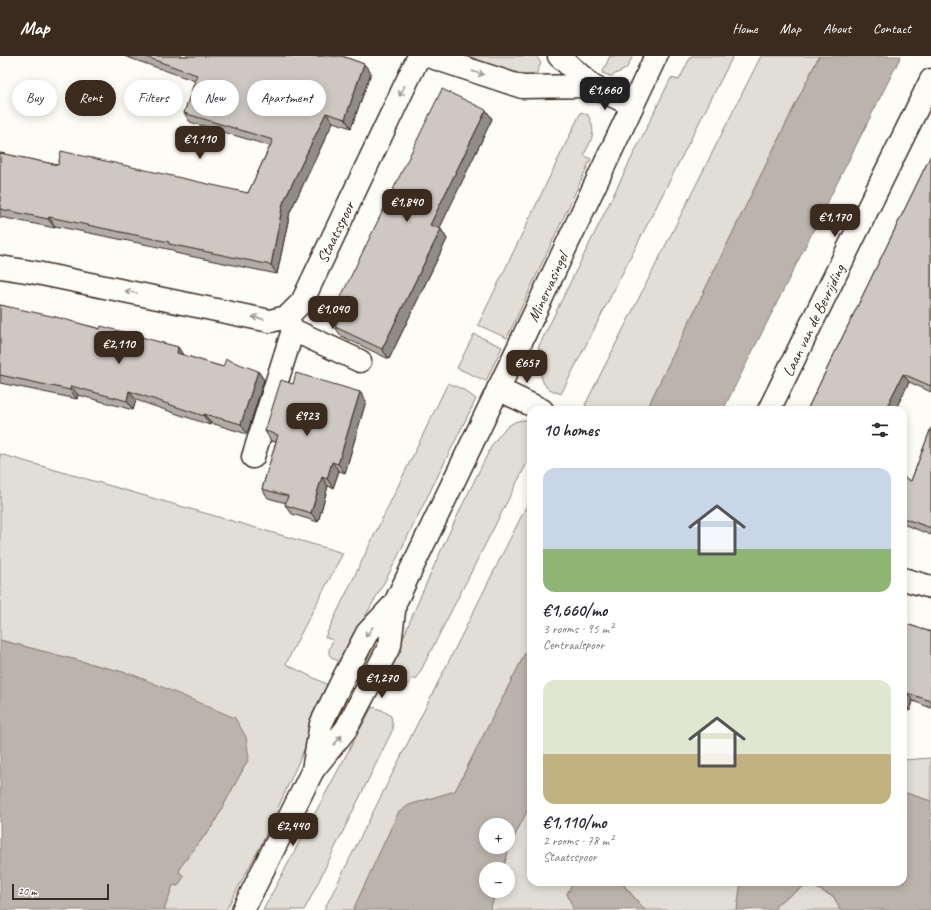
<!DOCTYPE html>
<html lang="en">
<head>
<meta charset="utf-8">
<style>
  body { margin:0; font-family:Caveat,sans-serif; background:#f2f2f3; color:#2b2b33; height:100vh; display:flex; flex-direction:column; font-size:15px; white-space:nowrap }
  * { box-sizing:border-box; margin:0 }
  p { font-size:13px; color:#7c7c81 }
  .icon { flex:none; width:22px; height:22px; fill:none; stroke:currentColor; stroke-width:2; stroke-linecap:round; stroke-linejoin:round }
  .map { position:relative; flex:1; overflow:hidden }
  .sheet { position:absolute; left:527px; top:350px; width:380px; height:480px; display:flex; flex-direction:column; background:#fff; border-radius:12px; box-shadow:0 2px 10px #0003 }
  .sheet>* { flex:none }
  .top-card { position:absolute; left:12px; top:24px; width:380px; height:36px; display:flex; gap:8px }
  .buttons { position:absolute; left:479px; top:762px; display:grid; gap:8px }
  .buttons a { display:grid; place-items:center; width:36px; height:36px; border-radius:50%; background:#fff; box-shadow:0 2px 10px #0003; font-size:20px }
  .scale { position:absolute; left:12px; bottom:10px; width:97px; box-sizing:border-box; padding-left:4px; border:2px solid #3b2a1e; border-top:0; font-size:11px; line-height:14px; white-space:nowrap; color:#3b2a1e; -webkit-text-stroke:3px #fdfcf7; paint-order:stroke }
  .price { position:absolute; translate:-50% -34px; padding:0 9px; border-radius:8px; background:#3b2a1e; color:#fff; font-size:13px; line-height:26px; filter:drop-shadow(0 1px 2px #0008) }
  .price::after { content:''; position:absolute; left:50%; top:24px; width:12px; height:9px; margin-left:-6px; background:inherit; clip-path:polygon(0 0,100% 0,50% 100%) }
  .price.on { background:#222; color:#fff }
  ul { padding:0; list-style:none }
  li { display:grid; align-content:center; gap:8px; height:212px; padding:0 16px }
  li span { display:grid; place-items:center; height:124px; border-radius:12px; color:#555 }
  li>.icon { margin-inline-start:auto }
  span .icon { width:72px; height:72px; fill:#fffc; stroke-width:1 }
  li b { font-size:17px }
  h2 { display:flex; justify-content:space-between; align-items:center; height:48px; padding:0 16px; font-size:17px }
  .tag { padding:0 14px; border-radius:18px; background:#fff; box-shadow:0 2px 10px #0003; font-size:14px; line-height:36px }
  .tag.on { background:#3b2a1e; color:#fff }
  header { display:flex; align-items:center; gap:24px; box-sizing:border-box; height:56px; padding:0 20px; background:#3b2a1e; color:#fff }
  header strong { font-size:19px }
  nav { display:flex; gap:22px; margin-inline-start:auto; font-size:14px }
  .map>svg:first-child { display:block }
</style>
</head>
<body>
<header>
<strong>Map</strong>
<nav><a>Home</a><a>Map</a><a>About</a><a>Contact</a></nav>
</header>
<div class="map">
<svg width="931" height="854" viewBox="0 0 931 854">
  <rect width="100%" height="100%" fill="#fdfcf7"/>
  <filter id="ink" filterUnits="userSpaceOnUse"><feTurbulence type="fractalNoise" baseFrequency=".025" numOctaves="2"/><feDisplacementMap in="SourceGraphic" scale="8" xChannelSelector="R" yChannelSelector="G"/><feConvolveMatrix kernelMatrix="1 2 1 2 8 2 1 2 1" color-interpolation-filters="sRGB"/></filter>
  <g filter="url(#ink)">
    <g fill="#e1ded7" stroke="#8e847a">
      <polygon points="459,0 536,0 541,7 535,21 528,25"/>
      <polygon points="610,0 633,0 626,13 611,20 602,17"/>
      <polygon points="691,0 733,0 561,338 547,332 543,326 538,310 544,296 538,292 671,22 679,24"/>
      <polygon points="761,0 819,0 652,342 648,354 593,354 585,349"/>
      <path d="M 581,56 L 588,59 C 597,77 592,82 584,99 L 591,103 L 507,282 L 478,269 Z"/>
      <polygon points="474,278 502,291 486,325 457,312"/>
      <path d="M 448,327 L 464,334 L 476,343 L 392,512 L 340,606 C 326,599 327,598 333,584 L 325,581 Z"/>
      <path d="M 524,364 L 531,365 L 531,399 L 416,624 L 413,622 L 405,634 L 385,629 C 415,547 452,469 491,391 C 500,378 508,365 524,364 Z"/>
      <polygon points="0,398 343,497 298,583 286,608 330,630 316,655 304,694 262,787 226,854 164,854 173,829 178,830 184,820 179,816 181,810 213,769 249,702 134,619 0,584"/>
      <polygon points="531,441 531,586 455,735 409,749 398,757 353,854 324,854"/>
      <polygon points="372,651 382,654 391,660 393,673 308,847 304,854 263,854"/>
      <polygon points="931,702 931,745 903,736 903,704"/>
      <polygon points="531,747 531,826 573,826 567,838 574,854 490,854 496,835 508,835 508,813 503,813 510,789"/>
      <polygon points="623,826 741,826 741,827 737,854 645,854 623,828"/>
      <polygon points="808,828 834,841 840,854 774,854 778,847"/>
    </g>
    <g fill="#bbb4ad" stroke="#887d74" fill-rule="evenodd">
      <polygon points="819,0 901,0 723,354 648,354 652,342"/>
      <polygon points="0,584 134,619 235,662 246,681 249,702 213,769 181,810 179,816 184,820 178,830 173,829 164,854 0,854"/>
      <path d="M 531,586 L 531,747 L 510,789 L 503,813 L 486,813 L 486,835 L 496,835 L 490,854 L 353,854 L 398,757 L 409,749 L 455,735 ZM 486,769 L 508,769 L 508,791 L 486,791 Z"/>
      <polygon points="903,736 931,745 931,854 840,854 834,841 808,828 778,847 774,854 737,854 741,826 903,826"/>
      <polygon points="573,826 623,826 623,829 645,854 574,854 567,838"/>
    </g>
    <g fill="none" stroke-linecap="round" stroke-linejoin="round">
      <defs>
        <g id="minor">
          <polyline points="428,0 522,31 592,30"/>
          <polyline points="559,0 592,30 632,49"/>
          <polyline points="0,211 32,216 270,265 287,261 302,246 419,0"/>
          <polyline points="287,261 293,274 360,305"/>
          <polyline points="498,333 542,354"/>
          <polyline points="769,354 931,24"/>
          <polyline points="253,401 293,274"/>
          <polyline points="903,523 931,531"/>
          <polyline points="313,714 321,668 343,623 367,577 395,547 518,292 656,0"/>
          <polyline points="243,854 313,714 346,673 390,589 395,547"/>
        </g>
      </defs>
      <use href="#minor" stroke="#3b2a1e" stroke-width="25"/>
      <use href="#minor" stroke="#fdfcf7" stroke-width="22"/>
    </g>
    <g fill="#b0aca7" stroke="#3b2a1e">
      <polygon points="124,0 342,0 364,8 371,17 351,72 333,66 290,156 277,218 175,197 173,194 55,170 55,172 0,161 0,97 58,109 248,137 270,90 190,66 184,57 195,25"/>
      <polygon points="486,54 492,63 439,173 441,173 447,183 389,303 341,280 335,271 339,263 334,255"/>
      <polygon points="931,99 931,336 909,326 895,354 807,354"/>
      <polygon points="0,249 178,291 183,299 223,311 258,315 264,324 247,378 211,367 210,369 136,344 133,354 78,339 77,343 0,327"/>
      <polygon points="293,328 360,336 366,345 345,417 339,415 333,432 328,430 318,466 292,458 285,449 286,447 268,442 262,433 276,386 271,385 265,375"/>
      <polygon points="931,372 931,479 903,468 903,421 911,425"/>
      <polygon points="903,567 931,576 931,652 913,645 910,655 903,653"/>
    </g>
    <g fill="#908c88" stroke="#3b2a1e">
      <polygon points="364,8 371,17 351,72 345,63"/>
      <polygon points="486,54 492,63 437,178 430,169"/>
      <polygon points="326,57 333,66 290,156 277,218 271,209 283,147"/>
      <polygon points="49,161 55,170 55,172 48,163"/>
      <polygon points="441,173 447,183 389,303 382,293"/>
      <polygon points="178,291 184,301 177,297"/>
      <polygon points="258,315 264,324 247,378 241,368"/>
      <polygon points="903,318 909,326 895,354 885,354"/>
      <polygon points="71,330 78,339 77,343 70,334"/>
      <polygon points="129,335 136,344 133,354 127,345"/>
      <polygon points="360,336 366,345 345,417 338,408"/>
      <polygon points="204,358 211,367 210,369 204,360"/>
      <polygon points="332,406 339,415 333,432 327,423"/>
      <polygon points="322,421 328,430 318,466 311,457"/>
      <polygon points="907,637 913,645 910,655 904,646"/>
    </g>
    <g fill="#cdc8c2" stroke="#3b2a1e">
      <polygon points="143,0 342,0 364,8 345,63 326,57 283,147 271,209 169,188 169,186 49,161 48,163 0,153 0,97 58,109 61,95 248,137 273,84 184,57 197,19"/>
      <polygon points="442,33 486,54 430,169 441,173 382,293 335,271 341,259 334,255"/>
      <polygon points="931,99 931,330 903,318 885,354 807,354"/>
      <polygon points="0,249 56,261 100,273 101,270 178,291 177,297 223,311 226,303 258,315 241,368 204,358 204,360 129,335 127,345 71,330 70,334 0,319"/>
      <polygon points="296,317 360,336 338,408 332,406 327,423 322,421 311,457 285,449 288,440 262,433 278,379 265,375 281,324 293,328"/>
      <polygon points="931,372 931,472 903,462 903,421 911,425"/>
      <polygon points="903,567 931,576 931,645 907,637 904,646 903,646"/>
    </g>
    <defs><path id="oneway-shaft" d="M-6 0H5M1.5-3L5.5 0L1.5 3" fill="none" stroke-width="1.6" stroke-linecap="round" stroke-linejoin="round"/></defs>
    <g stroke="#9c938a">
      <use href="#oneway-shaft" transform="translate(478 17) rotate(18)"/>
      <use href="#oneway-shaft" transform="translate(402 35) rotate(116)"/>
      <use href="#oneway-shaft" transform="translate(131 236) rotate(-168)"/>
      <use href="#oneway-shaft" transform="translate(258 262) rotate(-168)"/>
      <use href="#oneway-shaft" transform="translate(369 576) rotate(127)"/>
      <use href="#oneway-shaft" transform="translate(338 684) rotate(-50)"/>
    </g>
  </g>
  <g text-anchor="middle" stroke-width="3.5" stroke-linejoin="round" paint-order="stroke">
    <g font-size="16" fill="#3b2a1e" stroke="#fdfcf7">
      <text transform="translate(335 176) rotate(-64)" y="6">Staatsspoor</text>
      <text transform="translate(547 231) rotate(-65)" y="6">Minervasingel</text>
      <text transform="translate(813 264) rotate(-64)" y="6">Laan van de Bevrijding</text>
    </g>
  </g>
</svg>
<div class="buttons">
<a>+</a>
<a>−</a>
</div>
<div class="scale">20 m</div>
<b class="price on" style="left:605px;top:55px">€1,660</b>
<b class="price" style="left:200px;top:104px">€1,110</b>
<b class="price" style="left:407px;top:167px">€1,840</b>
<b class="price" style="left:835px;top:182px">€1,170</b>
<b class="price" style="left:333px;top:274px">€1,040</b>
<b class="price" style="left:119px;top:309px">€2,110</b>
<b class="price" style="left:527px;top:328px">€657</b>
<b class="price" style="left:307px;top:381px">€923</b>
<b class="price" style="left:382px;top:643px">€1,270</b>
<b class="price" style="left:293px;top:791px">€2,440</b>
<div class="top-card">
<a class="tag">Buy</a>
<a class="tag on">Rent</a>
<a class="tag">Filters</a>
<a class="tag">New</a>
<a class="tag">Apartment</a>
</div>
<section class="sheet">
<h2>10 homes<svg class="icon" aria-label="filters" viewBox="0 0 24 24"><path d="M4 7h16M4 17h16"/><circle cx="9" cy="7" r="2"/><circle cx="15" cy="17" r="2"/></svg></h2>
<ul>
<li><span style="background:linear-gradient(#c9d6e8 65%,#8fb573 0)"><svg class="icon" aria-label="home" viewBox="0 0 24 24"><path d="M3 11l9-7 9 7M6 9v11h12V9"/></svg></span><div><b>€1,660/mo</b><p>3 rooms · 95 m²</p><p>Centraalspoor</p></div></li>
<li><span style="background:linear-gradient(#dfe7d0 60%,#c2b280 0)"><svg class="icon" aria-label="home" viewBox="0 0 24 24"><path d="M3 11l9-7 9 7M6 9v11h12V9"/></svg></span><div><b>€1,110/mo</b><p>2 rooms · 78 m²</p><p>Staatsspoor</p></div></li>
</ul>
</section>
</div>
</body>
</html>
